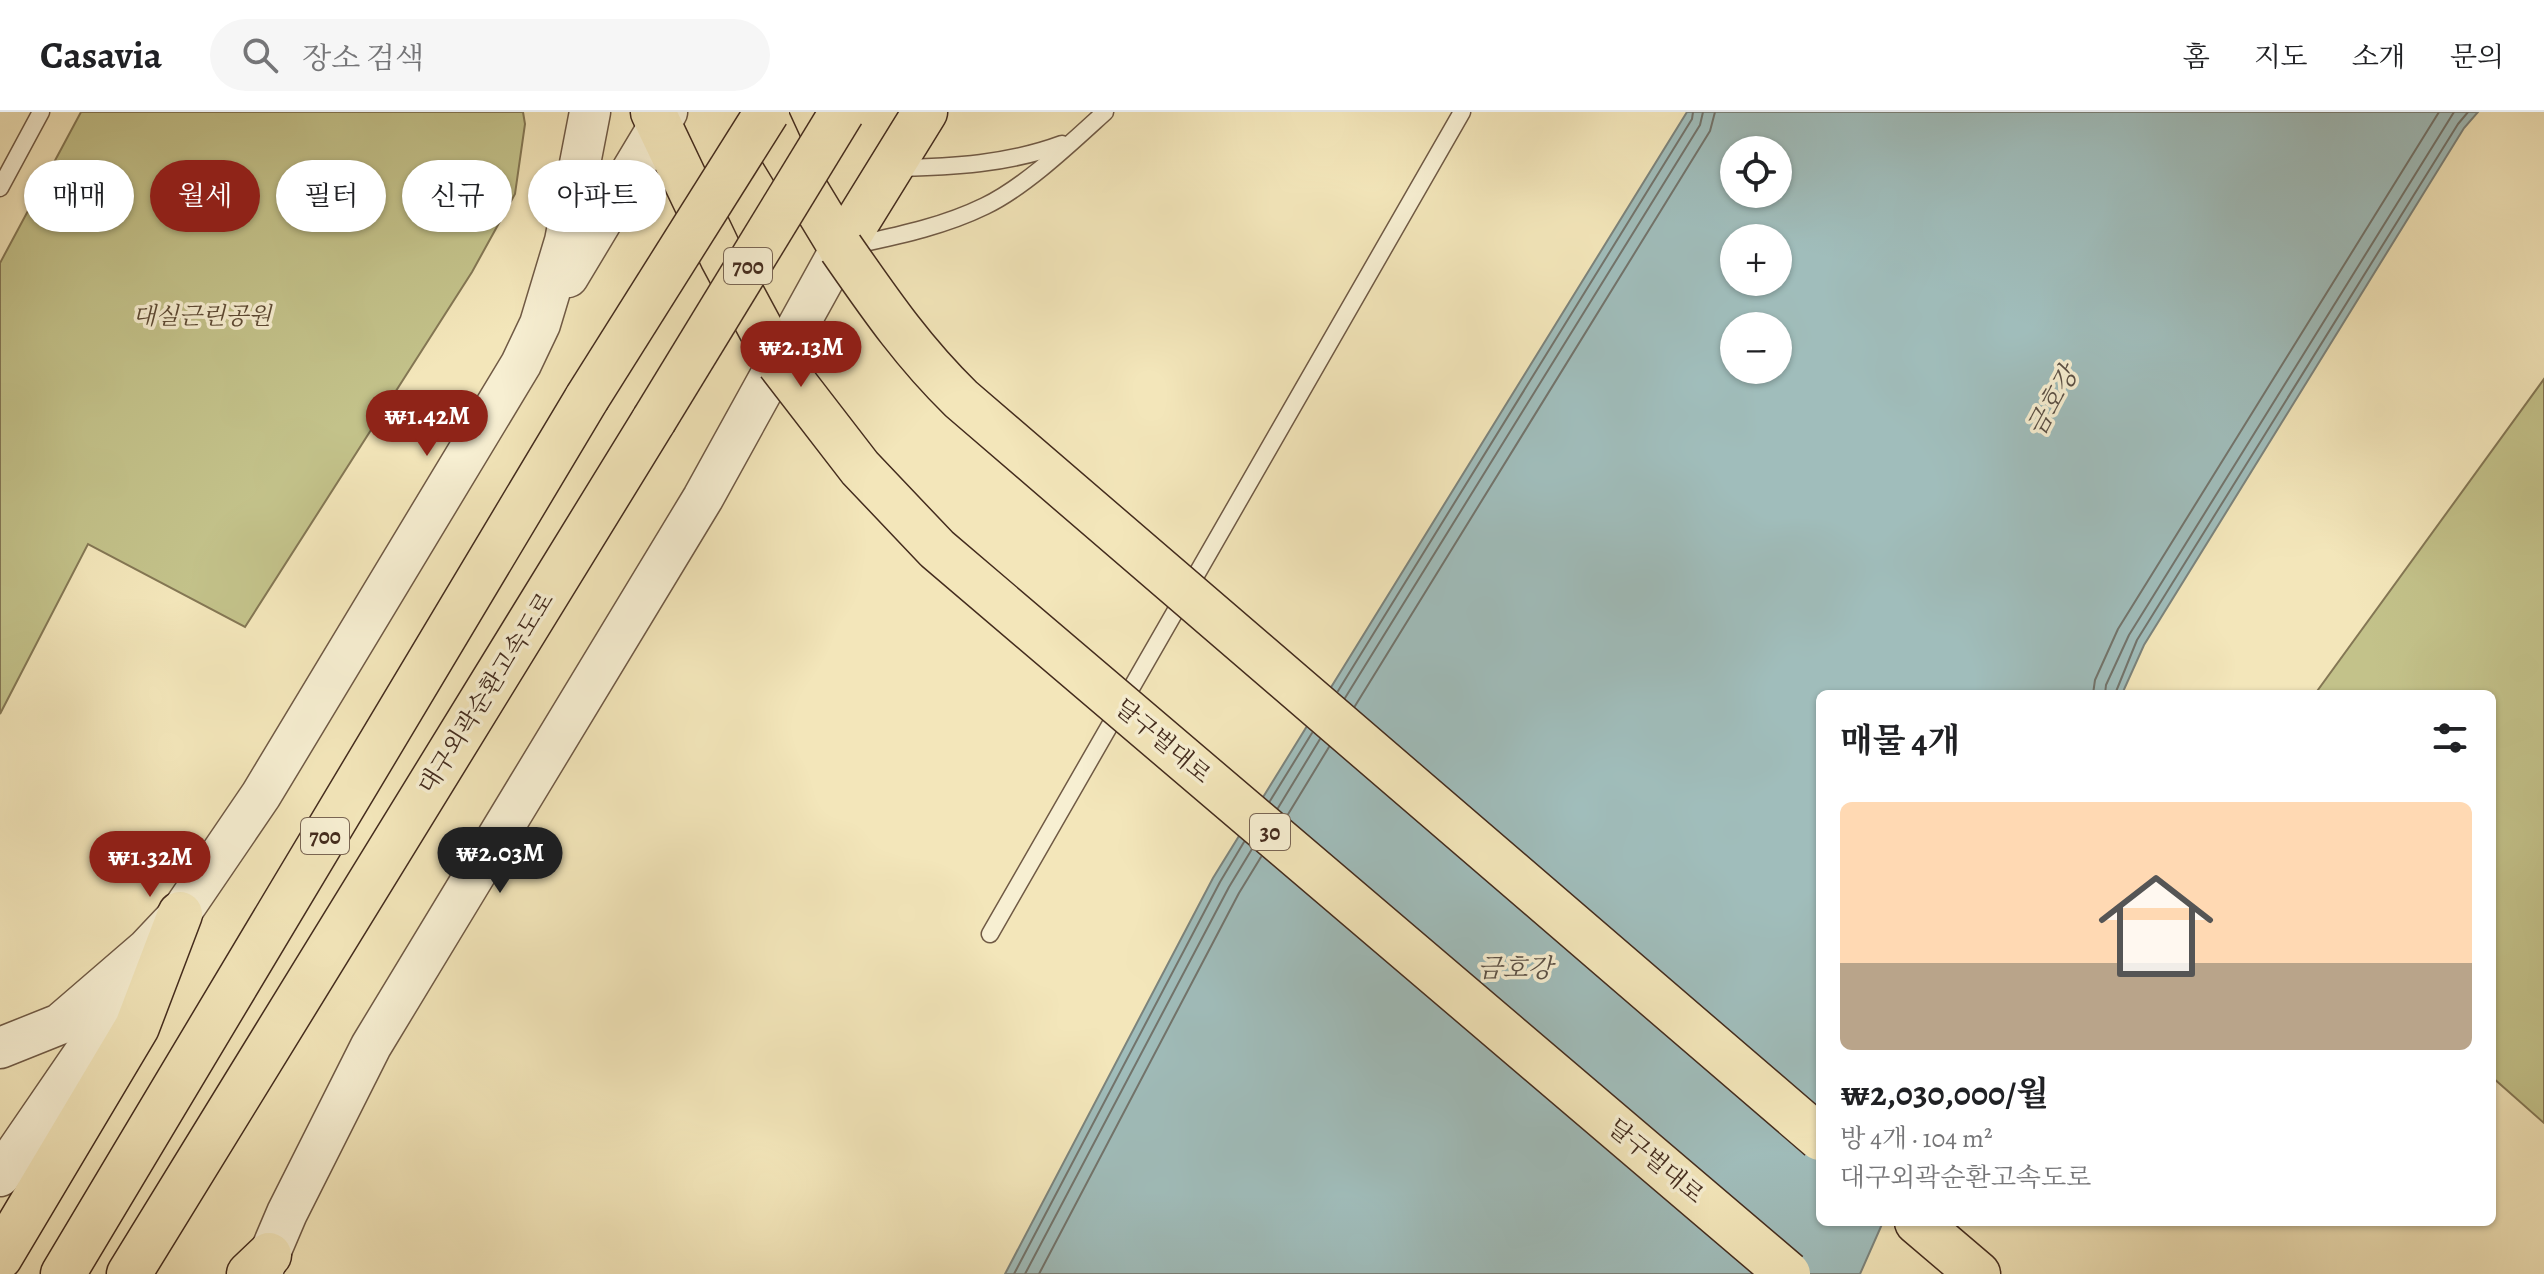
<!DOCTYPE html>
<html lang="ko">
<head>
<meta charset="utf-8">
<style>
  body { margin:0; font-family:Alegreya,"Noto Serif KR",serif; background:#f6f6f6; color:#202124; height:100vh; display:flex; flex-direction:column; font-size:30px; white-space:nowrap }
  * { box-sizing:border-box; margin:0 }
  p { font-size:26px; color:#757577 }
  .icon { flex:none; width:44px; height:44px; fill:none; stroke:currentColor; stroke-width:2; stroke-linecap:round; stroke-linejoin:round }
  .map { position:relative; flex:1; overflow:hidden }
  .panel { position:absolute; left:1816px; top:578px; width:680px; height:536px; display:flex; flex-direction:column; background:#fff; border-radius:12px; box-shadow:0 2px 6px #0004 }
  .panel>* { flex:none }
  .banner { position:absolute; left:24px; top:48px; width:760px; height:72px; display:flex; gap:16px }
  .controls { position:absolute; left:1720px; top:24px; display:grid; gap:16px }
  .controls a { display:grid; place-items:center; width:72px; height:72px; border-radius:50%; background:#fff; box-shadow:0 2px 6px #0004; font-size:40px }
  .price { position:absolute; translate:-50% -68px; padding:0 18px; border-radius:28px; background:#8f2418; color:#fff; font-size:26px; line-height:52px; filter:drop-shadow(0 2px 4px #0008) }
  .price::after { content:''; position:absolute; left:50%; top:48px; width:24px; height:18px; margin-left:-12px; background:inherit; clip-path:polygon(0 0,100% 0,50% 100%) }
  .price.selected { background:#222; color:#fff }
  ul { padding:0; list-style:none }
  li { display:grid; align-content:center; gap:16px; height:424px; padding:0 24px }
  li+li { border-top:2px solid #e0e0e0 }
  li span { display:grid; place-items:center; height:248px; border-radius:12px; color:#555 }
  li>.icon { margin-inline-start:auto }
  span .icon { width:144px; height:144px; fill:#fffc; stroke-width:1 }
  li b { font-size:34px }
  h2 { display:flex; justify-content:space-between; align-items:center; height:96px; padding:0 24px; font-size:34px }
  .chip { padding:0 28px; border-radius:36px; background:#fff; box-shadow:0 2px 6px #0004; font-size:28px; line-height:72px }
  .chip.selected { background:#8f2418; color:#fff }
  header { display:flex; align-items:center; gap:48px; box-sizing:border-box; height:112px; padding:0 40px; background:#fff; border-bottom:2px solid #e0e0e0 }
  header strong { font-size:38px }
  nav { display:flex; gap:44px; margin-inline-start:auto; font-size:28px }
  .search { width:560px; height:72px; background:#f6f6f6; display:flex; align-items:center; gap:20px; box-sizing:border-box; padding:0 28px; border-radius:44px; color:#757577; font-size:30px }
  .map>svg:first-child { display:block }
</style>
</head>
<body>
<header>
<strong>Casavia</strong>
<div class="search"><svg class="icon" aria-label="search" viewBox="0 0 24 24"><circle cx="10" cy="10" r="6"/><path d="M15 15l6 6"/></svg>장소 검색</div>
<nav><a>홈</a><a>지도</a><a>소개</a><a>문의</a></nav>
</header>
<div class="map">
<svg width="2544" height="1162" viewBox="0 0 2544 1162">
  <rect width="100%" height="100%" fill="#f3e6ba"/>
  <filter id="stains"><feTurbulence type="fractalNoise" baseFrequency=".0025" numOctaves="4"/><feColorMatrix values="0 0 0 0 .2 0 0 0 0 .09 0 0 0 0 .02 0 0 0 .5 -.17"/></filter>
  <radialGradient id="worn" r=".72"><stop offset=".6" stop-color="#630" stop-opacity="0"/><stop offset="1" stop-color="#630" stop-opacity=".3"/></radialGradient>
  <g fill="#c3c28a" stroke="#847754" stroke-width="2">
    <polygon points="81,0 523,0 525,12 515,82 472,160 245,515 88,432 0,602 0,151"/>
    <polygon points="2544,267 2544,1011 2492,965 2492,582 2315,582"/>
  </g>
  <path fill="#a0bdbb" stroke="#7b837c" stroke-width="2" fill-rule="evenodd" d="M 1687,0 L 2478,0 L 2464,16 L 2144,533 L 2122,582 L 1820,582 L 1820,1110 L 1883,1110 L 1860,1162 L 1005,1162 L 1213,766 ZM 1734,38 L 1778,38 L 1778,82 L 1734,82 ZM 1734,126 L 1778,126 L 1778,170 L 1734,170 ZM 1734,214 L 1778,214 L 1778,258 L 1734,258 Z"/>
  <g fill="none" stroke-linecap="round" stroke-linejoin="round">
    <g stroke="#72746c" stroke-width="2">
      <polyline points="1338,579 1692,7 1693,0"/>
      <polyline points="2093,582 2095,568 2118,517 2439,0"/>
      <polyline points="2105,582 2106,573 2129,523 2454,0"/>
      <polyline points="2115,582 2137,528 2458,12 2468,0"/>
      <polyline points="1345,586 1700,13 1703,0"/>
      <polyline points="1355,594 1710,19 1715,0"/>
      <polyline points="1270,689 1312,621"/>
      <polyline points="1278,696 1320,627"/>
      <polyline points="1287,704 1329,635"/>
      <polyline points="1014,1162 1220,770 1244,730"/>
      <polyline points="1025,1162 1229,775 1252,737"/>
      <polyline points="1039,1162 1239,781 1261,745"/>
    </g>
    <defs>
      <g id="service">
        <path d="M 896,56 C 953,55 1008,52 1062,32"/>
        <polyline points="0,76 41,0"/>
        <path d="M 850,134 C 896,124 942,115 985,94 C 1025,75 1072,30 1105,0"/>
        <polyline points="990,822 1462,0"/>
      </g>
      <g id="tertiary">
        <polyline points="568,165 667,0"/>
        <polyline points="0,936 60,912 147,837 180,802 261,683 521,252 540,212 565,129 590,0"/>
        <polyline points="0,1064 137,864"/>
        <polyline points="261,1162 287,1101 371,934 703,386 841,136"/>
      </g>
      <g id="primary">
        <polyline points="653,0 722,145 779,251"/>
        <polyline points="764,0 781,37 841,136"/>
        <polyline points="1917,1110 1978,1162"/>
      </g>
      <g id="motorway">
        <polyline points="841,136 925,0"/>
        <polyline points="0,1145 137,915 180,802"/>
        <polyline points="63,1162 587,286"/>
        <polyline points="129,1162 654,308"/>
        <polyline points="249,1162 269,1143"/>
      </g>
    </defs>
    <use href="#service" stroke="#705a45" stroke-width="19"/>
    <use href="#tertiary" stroke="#705a45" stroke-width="43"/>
    <use href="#primary" stroke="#442c1e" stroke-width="47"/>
    <use href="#motorway" stroke="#442c1e" stroke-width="47"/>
    <use href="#service" stroke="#f7efd2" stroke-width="16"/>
    <use href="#tertiary" stroke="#f7efd2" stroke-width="40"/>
    <use href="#primary" stroke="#f3e6ba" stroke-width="44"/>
    <use href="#motorway" stroke="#f3e6ba" stroke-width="44"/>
    <defs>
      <g id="primary-bridge">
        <path d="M 841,136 C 880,192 912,239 961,287 L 1820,1026"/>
        <polyline points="779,251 860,356 937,437 1788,1162"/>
      </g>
      <g id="motorway-bridge">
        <polyline points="587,286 767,0"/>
        <polyline points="654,308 842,0"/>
      </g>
    </defs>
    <use href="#primary-bridge" stroke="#442c1e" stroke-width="47" stroke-linecap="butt"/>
    <use href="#motorway-bridge" stroke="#442c1e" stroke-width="47" stroke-linecap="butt"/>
    <use href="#primary-bridge" stroke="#f3e6ba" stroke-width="44"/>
    <use href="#motorway-bridge" stroke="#f3e6ba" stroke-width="44"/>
  </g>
  <g text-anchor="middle" stroke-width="7" stroke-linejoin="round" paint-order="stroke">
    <g fill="#f7efd2" stroke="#7a6654" stroke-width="2">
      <rect x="724" y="136" width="48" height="36" rx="6"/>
      <rect x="1250" y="702" width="40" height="36" rx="6"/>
      <rect x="301" y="706" width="48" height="36" rx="6"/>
    </g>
    <g font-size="22" font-weight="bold" fill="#442c1e">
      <text x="748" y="162">700</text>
      <text x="1270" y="728">30</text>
      <text x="325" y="732">700</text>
    </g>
    <g font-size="24" font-style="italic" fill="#5d4a34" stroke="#f7efd2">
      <text x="202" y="212">대실근린공원</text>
    </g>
    <g font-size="24" fill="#442c1e" stroke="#f7efd2">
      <text transform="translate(486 581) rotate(-58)" y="8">대구외곽순환고속도로</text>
      <text transform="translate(1163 629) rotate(40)" y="8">달구벌대로</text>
      <text transform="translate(1656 1049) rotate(40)" y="8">달구벌대로</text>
    </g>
    <g font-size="26" font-style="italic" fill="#5b5045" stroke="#f7efd2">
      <text transform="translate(2052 289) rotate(-61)" y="9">금호강</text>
      <text x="1515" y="865">금호강</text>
    </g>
  </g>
  <rect width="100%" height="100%" filter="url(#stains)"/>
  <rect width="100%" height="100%" fill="url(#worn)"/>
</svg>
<div class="controls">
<a><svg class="icon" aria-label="locate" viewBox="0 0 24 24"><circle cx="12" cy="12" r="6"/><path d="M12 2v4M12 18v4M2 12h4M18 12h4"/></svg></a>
<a>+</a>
<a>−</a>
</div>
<b class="price" style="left:801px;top:277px">₩2.13M</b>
<b class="price" style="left:427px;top:346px">₩1.42M</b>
<b class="price selected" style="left:500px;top:783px">₩2.03M</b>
<b class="price" style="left:150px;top:787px">₩1.32M</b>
<div class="banner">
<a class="chip">매매</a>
<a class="chip selected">월세</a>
<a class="chip">필터</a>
<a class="chip">신규</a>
<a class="chip">아파트</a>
</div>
<section class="panel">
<h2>매물 4개<svg class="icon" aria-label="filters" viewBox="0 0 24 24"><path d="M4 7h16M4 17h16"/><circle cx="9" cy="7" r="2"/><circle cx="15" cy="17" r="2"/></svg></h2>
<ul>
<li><span style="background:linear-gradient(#ffd9b3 65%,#b9a48a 0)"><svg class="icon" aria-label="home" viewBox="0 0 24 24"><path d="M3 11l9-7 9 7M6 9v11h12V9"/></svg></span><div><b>₩2,030,000/월</b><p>방 4개 · 104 m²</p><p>대구외곽순환고속도로</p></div></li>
</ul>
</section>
</div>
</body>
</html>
